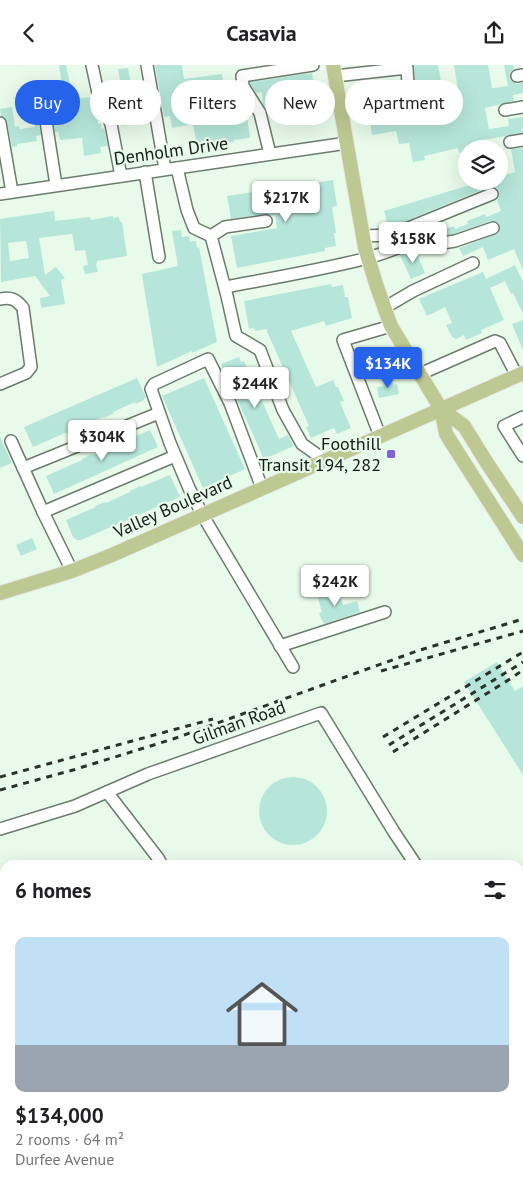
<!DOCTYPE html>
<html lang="en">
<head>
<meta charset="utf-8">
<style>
  body { margin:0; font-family:"PT Sans",sans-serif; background:#f2f2f2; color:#202124; height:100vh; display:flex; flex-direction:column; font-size:19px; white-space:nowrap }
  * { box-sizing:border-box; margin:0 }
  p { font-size:16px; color:#757577 }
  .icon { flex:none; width:28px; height:28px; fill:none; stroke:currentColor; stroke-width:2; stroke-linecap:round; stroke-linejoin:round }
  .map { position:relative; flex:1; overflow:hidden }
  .drawer { position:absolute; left:0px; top:795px; width:524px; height:335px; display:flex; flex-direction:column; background:#fff; border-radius:15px 15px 0 0; box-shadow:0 5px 20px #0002 }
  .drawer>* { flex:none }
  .banner { position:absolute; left:15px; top:15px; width:494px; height:45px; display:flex; gap:10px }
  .tools { position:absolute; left:458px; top:75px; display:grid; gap:10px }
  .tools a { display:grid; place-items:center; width:50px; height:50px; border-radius:50%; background:#fff; box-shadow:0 5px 20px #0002; font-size:25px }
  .price { position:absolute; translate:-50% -42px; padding:0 11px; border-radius:5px; background:#fff; color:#222; font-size:16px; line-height:32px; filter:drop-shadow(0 1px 2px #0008) }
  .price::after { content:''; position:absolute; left:50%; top:30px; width:15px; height:11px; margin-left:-8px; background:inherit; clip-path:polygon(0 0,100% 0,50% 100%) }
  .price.selected { background:#2563eb; color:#fff }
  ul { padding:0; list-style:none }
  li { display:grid; align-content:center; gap:10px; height:265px; padding:0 15px }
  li+li { border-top:1px solid #e0e0e0 }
  li span { display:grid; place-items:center; height:155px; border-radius:10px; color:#555 }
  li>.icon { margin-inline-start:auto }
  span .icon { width:90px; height:90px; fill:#fffc; stroke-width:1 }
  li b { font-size:21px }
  h2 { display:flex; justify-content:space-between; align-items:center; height:60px; padding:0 15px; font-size:21px }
  .pill { padding:0 18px; border-radius:22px; background:#fff; box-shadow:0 5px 20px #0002; font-size:18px; line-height:45px }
  .pill.selected { background:#2563eb; color:#fff }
  header { display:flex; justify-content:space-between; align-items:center; height:65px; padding:0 15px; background:#fff; font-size:22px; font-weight:800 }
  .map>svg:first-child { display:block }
</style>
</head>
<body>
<header><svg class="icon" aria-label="back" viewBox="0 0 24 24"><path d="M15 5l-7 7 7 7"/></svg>Casavia<svg class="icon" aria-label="share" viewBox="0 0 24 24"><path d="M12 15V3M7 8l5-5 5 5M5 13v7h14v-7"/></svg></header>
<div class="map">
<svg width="523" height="1130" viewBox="0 0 523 1130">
  <rect width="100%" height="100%" fill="#e8fbea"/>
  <polygon fill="#9ccfd4" points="0,1095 5,1101 5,1125 24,1125 28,1130 0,1130"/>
  <g fill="#b6e6d9" fill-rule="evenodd">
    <polygon points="59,0 66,0 73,34 91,32 96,42 98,59 101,59 101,64 104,63 108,81 100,82 101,88 84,91 82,73 60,75 58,67 55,67 53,53 66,51 63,38 65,38"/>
    <polygon points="155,0 182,0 184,14 222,9 228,54 247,51 250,73 234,75 234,77 203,82 203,80 197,81 193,59 172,63 170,51 164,52"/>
    <polygon points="414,0 438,0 444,33 459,30 454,0 488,0 492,23 493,23 508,21 504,0 513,0 514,4 510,8 510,13 512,16 516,19 523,18 523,28 513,30 514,36 485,43 489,64 509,61 508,54 523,52 523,63 522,63 523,68 483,75 484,77 466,81 466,86 459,88 458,83 424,91 425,95 413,97 409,78 399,79 396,66 372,70 370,54 417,46"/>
    <polygon points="128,3 134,37 145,35 149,54 122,61 120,51 124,47 121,29 122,28 118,4"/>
    <polygon points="312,8 317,41 307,42 308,44 300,45 299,43 268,48 263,39 262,27 256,28 250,18 250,17"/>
    <polygon points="12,42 15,62 19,61 20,64 35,62 34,57 38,56 41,70 36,71 37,76 17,79 17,81 12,82 7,57 5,53 1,51 0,44"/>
    <polygon points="523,83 523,205 514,184 488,195 483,182 463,191 459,183 498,168 500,165 500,161 498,158 495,156 491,156 453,169 443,170 438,167 454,161 455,164 468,159 467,156 485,149 486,152 501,146 497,135 499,130 499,127 497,123 494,122 489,122 389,163 384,146 483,116 499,116 499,112 515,107 511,84"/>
    <polygon points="333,115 337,141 332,142 336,168 334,168 336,181 325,183 325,186 237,203 231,171 277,163 275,150 271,151 265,149 231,154 227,131"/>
    <path d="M 54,146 L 55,156 L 90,152 L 91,155 L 113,151 L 113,153 L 119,152 L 120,157 L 122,157 L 127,191 L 97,196 L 97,198 L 96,199 L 98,207 L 85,209 L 83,201 L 88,200 L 85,185 L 75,186 L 72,169 L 39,173 L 45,210 L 56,202 L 65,213 L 61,215 L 65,239 L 41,243 L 40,233 L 50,231 L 35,211 L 1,217 L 0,154 ZM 26,176 L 29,193 L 10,196 L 8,178 Z"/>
    <polygon points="181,165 182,172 189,171 190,177 196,176 197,183 199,182 217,277 192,288 192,286 157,302 142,209 178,201 172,166"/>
    <polygon points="415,184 425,208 411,214 400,190"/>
    <polygon points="515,200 523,217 523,249 513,228 511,229 505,216 490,223 504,255 481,265 482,268 466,275 464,270 456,274 452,272 446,260 452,258 445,242 427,251 419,234 483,207 486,214"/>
    <polygon points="331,219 332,222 343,220 345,232 348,232 352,253 326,261 324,256 291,266 316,322 333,315 336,322 338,322 344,336 340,337 351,363 337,369 334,363 311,373 306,362 309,361 266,264 255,266 254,263 249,264 244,236"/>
    <polygon points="523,255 523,285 512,259"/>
    <polygon points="239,292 241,297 244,296 279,374 288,370 294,381 264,394 221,299"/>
    <polygon points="137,313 146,333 144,333 144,335 136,339 135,337 113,347 114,348 103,353 103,352 76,363 77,365 66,369 65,368 33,382 24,362"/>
    <polygon points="204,313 245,404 203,423 162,331"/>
    <polygon points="392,314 393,320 397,319 399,329 379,333 377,322 385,321 383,315"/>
    <polygon points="150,365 158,382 54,429 46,411 82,395 82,394 92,389 93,390 134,370 134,372"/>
    <polygon points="0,372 12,398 0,403"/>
    <polygon points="170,410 180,432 81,475 77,475 73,472 66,455 96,442 95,441 105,437 106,438 130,427 130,426 140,421 141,422"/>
    <polygon points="32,473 37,484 21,491 16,480"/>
    <polygon points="337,523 343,540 357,536 360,547 325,559 322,556 319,548 322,547 317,530"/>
    <polygon points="497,597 515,626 523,621 523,710 464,617"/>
    <circle cx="293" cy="746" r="34"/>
  </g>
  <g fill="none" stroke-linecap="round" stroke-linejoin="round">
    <defs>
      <g id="minor">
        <polyline points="92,0 98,28 111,59 121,111"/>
        <polyline points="147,0 165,104"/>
        <polyline points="335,11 407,3 409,35 341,46"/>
        <polyline points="517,11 523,10"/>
        <polyline points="42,31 56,120"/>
        <polyline points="505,45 523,42"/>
        <polyline points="0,58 12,127"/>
        <polyline points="510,77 523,75"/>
        <polyline points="270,89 260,48 243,21 242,11 313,0"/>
        <polyline points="177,103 187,145 194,163 211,171"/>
        <polyline points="145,107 159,192"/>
        <polyline points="0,129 347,78"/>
        <polyline points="266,156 225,162 211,171 227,231 236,271 260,285 283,345 302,379 326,396"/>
        <polyline points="363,171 391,170 492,129"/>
        <path d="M 225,222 C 273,213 321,205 368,193 C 389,187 409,178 430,171 L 442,178 L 455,176 L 493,163"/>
        <path d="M 0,234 C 11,232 16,234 23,243 L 31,302 L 26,308 L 0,319"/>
        <polyline points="384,243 413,226 473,198"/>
        <polyline points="420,309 495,276 500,278 517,311"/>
        <polyline points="523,352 504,361 523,391"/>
        <polyline points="380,371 343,275 391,261"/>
        <polyline points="11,376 43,447 72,506"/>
        <polyline points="23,403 159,348"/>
        <polyline points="262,423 230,338 208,294 154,319 151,324 170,378 189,423 203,451 293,602"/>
        <polyline points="43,447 175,391"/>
        <polyline points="280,581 385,547"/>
        <polyline points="107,727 158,793 162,800"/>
        <polyline points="0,764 75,741 148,709 321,648 394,767 416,800"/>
        <polyline points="519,851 523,849"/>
        <polyline points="519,960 523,966"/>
        <polyline points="114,1125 118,1130"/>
      </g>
      <g id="major">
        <polyline points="333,0 365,183 377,222 391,261 441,344 446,369 523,490"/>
        <polyline points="441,344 464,361 487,398 523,452"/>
        <polyline points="0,528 72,506 112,490 523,308"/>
      </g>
    </defs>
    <use href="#minor" stroke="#6b7b6d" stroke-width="14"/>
    <use href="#major" stroke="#e8e8e8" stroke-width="16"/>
    <use href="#minor" stroke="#fff" stroke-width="11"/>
    <use href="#major" stroke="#bec892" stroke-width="14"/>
    <g stroke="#2a322b" stroke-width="3" stroke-dasharray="6 6" stroke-linecap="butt">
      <polyline points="381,606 523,566"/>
      <polyline points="383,672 523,587"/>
      <polyline points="389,680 523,597"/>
      <polyline points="393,687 510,614 523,605"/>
      <polyline points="0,712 213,654"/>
      <polyline points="0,725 73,705 173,674 420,585 523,554"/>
    </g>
  </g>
  <rect fill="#7f62dd" stroke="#e8fbea" stroke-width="2" x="386" y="384" width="10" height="10" rx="2.5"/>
  <g text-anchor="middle" stroke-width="4.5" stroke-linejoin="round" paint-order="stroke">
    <g font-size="18" fill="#151c16" stroke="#e8fbea">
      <text transform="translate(171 86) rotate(-8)" y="6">Denholm Drive</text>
      <text transform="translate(173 442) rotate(-24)" y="6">Valley Boulevard</text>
      <text transform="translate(239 658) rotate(-20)" y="6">Gilman Road</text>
    </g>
    <g font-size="18" fill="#151c16" stroke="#e8fbea" text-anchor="end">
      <text x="381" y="385">Foothill<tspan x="381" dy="21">Transit 194, 282</tspan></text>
    </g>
  </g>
</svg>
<div class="tools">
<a><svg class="icon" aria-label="layers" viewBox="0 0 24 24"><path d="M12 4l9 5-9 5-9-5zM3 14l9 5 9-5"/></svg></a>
</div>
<b class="price" style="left:286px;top:158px">$217K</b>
<b class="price" style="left:413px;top:199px">$158K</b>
<b class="price selected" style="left:388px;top:324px">$134K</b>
<b class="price" style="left:255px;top:344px">$244K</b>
<b class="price" style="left:102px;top:397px">$304K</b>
<b class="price" style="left:335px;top:542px">$242K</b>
<div class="banner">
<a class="pill selected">Buy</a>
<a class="pill">Rent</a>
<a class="pill">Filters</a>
<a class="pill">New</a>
<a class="pill">Apartment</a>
</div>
<section class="drawer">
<h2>6 homes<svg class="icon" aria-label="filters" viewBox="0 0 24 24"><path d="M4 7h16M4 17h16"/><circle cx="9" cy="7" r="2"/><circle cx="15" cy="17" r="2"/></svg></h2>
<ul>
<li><span style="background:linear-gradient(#bfe0f5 70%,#9aa5b1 0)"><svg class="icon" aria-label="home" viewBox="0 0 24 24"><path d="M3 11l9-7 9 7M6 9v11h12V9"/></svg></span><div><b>$134,000</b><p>2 rooms · 64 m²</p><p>Durfee Avenue</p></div></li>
</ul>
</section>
</div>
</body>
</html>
